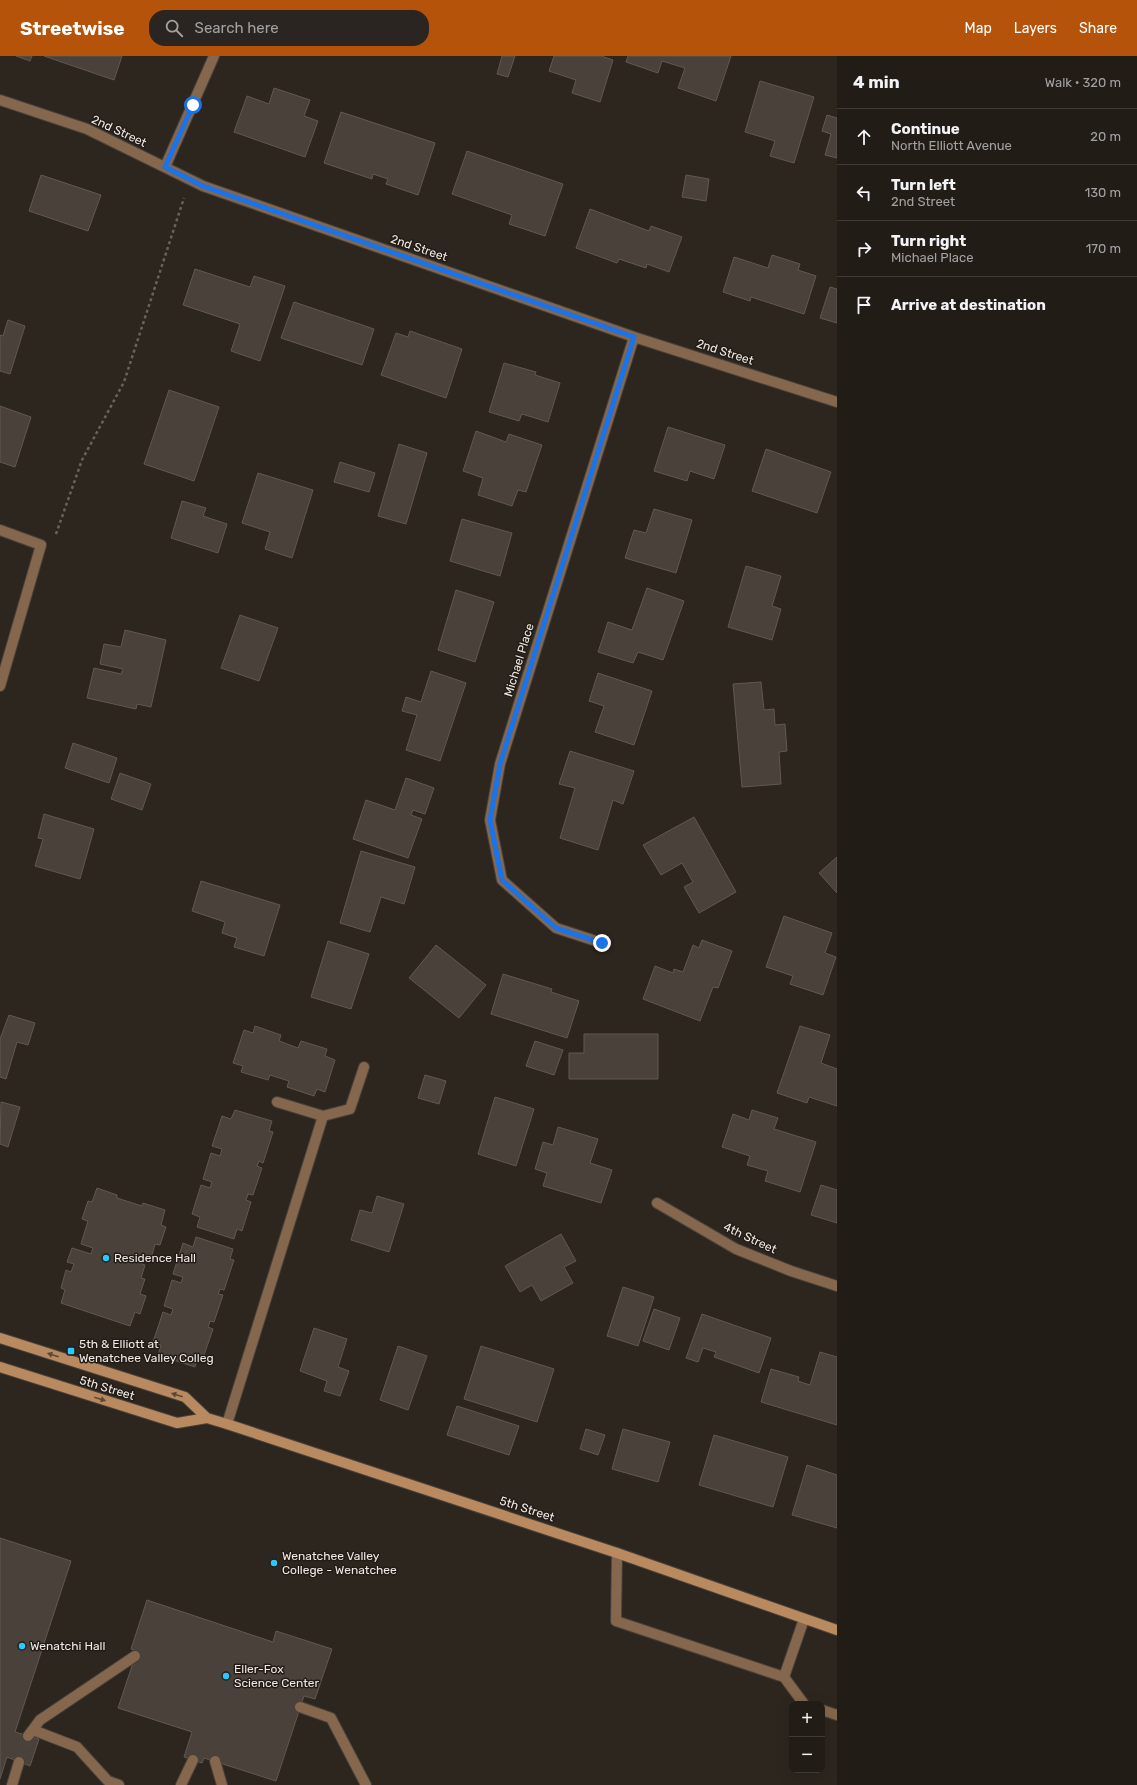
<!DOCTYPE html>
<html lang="en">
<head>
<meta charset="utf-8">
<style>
	body { margin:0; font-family:Rubik,sans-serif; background:#2a2520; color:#f1f3f6 }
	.controls { position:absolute; right:12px; bottom:12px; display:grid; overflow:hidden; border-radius:8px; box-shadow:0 4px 16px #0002 }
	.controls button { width:36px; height:36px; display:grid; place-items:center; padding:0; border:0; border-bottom:1px solid #3f3a36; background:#221c17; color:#f1f3f6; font:20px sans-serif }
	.stop { position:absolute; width:12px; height:12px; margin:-9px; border:3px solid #1a73e8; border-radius:50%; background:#fff }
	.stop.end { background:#1a73e8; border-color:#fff; box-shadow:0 1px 4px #0008 }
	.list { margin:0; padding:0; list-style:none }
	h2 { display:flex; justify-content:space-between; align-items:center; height:52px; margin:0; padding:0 16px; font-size:17px }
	h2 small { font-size:13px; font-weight:400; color:#a2a1a1 }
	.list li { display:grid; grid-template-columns:26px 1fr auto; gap:12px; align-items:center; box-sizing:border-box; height:56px; padding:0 16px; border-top:1px solid #3f3a36 }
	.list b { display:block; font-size:15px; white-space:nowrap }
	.list p { margin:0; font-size:13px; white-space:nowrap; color:#a2a1a1 }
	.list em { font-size:13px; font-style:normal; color:#a2a1a1 }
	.icon { flex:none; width:22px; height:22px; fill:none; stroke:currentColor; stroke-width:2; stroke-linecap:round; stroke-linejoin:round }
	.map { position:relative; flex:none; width:837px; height:1729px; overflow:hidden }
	header { display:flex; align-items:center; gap:24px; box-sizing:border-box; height:56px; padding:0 20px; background:#b45309; color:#fff }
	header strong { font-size:19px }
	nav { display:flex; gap:22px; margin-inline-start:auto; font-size:14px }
	.search { width:280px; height:36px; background:#2a2520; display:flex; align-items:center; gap:10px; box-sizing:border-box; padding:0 14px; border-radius:16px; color:#a2a1a1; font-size:15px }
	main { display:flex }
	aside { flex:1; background:#221c17 }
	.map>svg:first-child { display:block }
	.building { fill:#4a413a; stroke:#615851 }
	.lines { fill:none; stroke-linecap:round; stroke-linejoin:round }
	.street-tunnel { stroke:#4a433d; stroke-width:10; stroke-dasharray:10 5; stroke-linecap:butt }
	.lane-casing { stroke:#48413b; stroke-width:12 }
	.street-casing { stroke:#48413b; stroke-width:12 }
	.secondary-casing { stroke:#48413b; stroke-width:12 }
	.path { stroke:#69625c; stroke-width:2.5; stroke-dasharray:3 3; stroke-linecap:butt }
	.lane { stroke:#84674c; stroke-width:10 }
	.street { stroke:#84674c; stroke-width:10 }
	.secondary { stroke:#b98a5f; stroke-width:10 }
	.oneway { fill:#5f4833 }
	.route { stroke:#1a73e8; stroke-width:5 }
	.poi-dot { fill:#29c8ff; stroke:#231c16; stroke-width:1.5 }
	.labels { text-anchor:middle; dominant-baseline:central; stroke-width:3; stroke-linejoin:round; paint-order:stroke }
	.street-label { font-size:12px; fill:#efe9e5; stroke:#231c16 }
	.poi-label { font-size:12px; fill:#efe9e5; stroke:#231c16; text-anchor:start }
</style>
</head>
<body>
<header>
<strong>Streetwise</strong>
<div class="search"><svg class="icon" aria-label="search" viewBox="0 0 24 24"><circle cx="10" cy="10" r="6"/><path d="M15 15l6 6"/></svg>Search here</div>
<nav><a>Map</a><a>Layers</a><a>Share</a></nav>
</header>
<main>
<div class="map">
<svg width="837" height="1729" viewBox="0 0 837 1729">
	<rect width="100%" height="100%" fill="#2d261f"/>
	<path class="building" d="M16,0H32L30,5Z
		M44,0H122L114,24Z
		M502,0H515L508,21L497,18Z
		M554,0H601L613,4L600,46L572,37L576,24L549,15Z
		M628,0H731L716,45L678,32L685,12L662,5L658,17L626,6Z
		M760,25L814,41L794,107L770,100L775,85L745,76Z
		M274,32L310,44L304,60L318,65L305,101L234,76L247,40L269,48Z
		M341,56L435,87L418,139L386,128L388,123L373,118L372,123L324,107Z
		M827,59L837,62V102L825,99L831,78L822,75Z
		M467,95L563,128L545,180L509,168L512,159L452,138Z
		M41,119L101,139L88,175L29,155Z
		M686,119L709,123L706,145L682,141Z
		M590,153L649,175L651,170L682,181L669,216L647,208L646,212L619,203L617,207L576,192Z
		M772,199L800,208L798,214L816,220L804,258L751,241L750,245L723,236L734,201L768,212Z
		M195,213L250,231L254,220L285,230L260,305L231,295L240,268L183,249Z
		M830,231L837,233V267L820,262Z
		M294,246L374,273L362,309L281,282Z
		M8,264L25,270L10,318L0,315V279L3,280Z
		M410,275L462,293L446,342L381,319L396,277L408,281Z
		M504,307L536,316L535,319L560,327L548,366L522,358L519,365L489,356Z
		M169,334L219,351L194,425L144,408Z
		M0,350L31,361L15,411L0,406Z
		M668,371L725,389L714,423L690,415L687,425L654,415Z
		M476,375L506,386L509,378L542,389L526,436L518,434L512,450L478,439L483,422L463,415Z
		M399,388L427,397L406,468L378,460Z
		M766,393L831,416L817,457L752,435Z
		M340,406L375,417L369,436L334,426Z
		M258,417L313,434L292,502L265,493L270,476L242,467Z
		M182,445L206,452L203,460L227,468L218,497L171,482Z
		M654,453L692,464L676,517L625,502L634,474L646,477Z
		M462,463L512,477L500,520L450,505Z
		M746,510L781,520L772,550L781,553L772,584L728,571Z
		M647,532L684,545L663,604L638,596L633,607L598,596L608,566L632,574Z
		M456,534L494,546L475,606L438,594Z
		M240,559L278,572L259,625L221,612Z
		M125,574L166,584L151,651L137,648L136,653L87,642L94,612L121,618L123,613L100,608L104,588L121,591Z
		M431,615L466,627L440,705L406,694L417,659L402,655L406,641L421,646Z
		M598,617L652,635L634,689L595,676L604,650L589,645Z
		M761,626L764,654L774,653L775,669L785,668L787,695L779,696L781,728L742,731L733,628Z
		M73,687L117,702L109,727L65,712Z
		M570,695L634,715L623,748L613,744L598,794L560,782L575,732L559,728Z
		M120,717L151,728L142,754L111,743Z
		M406,722L434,732L425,758L413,754L411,759L422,763L408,802L353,783L366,744L395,754Z
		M44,758L94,773L80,823L35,810L43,783L38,782Z
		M694,761L736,836L699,857L684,831L693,826L682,807L661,819L643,789Z
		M361,795L415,811L404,848L381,841L370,876L340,867Z
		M837,801V837L819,817Z
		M201,825L280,849L264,900L234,891L237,882L222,877L225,866L192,855Z
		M784,860L832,877L825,897L836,901L823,939L790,928L793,920L766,911Z
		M702,884L732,895L718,932L713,931L700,965L643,943L655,910L673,917L674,913L683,916L693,889L699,892Z
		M328,885L369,898L351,953L311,941Z
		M436,889L486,929L459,962L409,922Z
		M503,918L552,933L551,936L579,945L567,982L491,958Z
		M9,959L35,967L28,989L17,986L6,1023L0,1021V983Z
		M255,970L281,979L279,985L298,992L301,985L327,993L325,1000L335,1004L325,1036L317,1033L314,1040L287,1031L289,1025L270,1019L268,1024L241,1016L243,1010L233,1007L244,974L253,977Z
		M800,970L830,979L821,1007L837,1013V1050L809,1041L807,1047L777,1037Z
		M584,978H658V1023H569V997H584Z
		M535,985L563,994L554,1019L526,1010Z
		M425,1019L446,1025L439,1048L418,1042Z
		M495,1041L534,1053L516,1110L478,1098Z
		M1,1046L20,1051L8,1091L0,1088Z
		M235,1054L272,1065L269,1075L273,1076L263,1107L259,1105L257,1110L262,1112L253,1139L248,1138L246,1144L251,1146L242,1175L237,1173L234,1183L197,1171L200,1161L192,1158L201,1129L210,1132L212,1126L203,1123L211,1097L220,1100L222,1093L212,1090L222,1060L231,1063Z
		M752,1054L778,1062L774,1073L816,1086L800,1136L765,1125L768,1115L747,1109L750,1100L722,1091L733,1058L749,1064Z
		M558,1071L598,1083L590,1107L612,1114L601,1147L543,1130L547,1117L535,1113L543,1086L553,1089Z
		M821,1129L837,1134V1167L811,1159Z
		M97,1132L117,1139V1142L142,1150L143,1147L165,1154L161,1169L166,1171L160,1189L155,1188L151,1203L144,1200L142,1208L145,1209L141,1222L145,1223L140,1238L146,1240L140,1258L135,1256L130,1270L61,1247L65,1234L61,1232L66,1214L71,1216L74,1208L67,1206L72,1192L91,1198L93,1192L81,1188L88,1165L82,1163L88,1145L92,1146Z
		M377,1140L404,1148L389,1196L351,1184L360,1154L372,1157Z
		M561,1178L576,1205L564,1211L573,1227L541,1245L532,1229L520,1236L505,1210Z
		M196,1181L233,1193L230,1203L234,1204L224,1234L220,1233L218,1238L223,1239L214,1266L210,1265L208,1271L213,1273L203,1302L198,1300L195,1311L158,1299L161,1289L153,1286L163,1256L171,1259L173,1253L164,1250L172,1224L181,1227L183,1221L173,1218L183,1187L193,1191Z
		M623,1231L654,1241L638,1290L607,1280Z
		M654,1253L680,1262L669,1294L643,1285Z
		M702,1258L771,1282L759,1317L714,1301L716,1296L703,1292L698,1306L686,1302Z
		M314,1272L347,1283L338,1311L349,1315L340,1340L324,1335L327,1325L300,1315Z
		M398,1290L427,1300L408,1354L380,1344Z
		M481,1290L554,1313L537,1366L464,1343Z
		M820,1296L837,1301V1369L761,1346L771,1313L799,1321L798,1325L810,1329Z
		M457,1350L519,1370L509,1399L447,1379Z
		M586,1373L605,1379L598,1399L580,1393Z
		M623,1373L670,1386L658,1426L612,1413Z
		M714,1379L788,1401L773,1451L699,1429Z
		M807,1409L837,1419V1472L792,1459Z
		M0,1482L71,1505L15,1676L39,1683L30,1710L7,1701L0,1723Z
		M147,1544L273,1586L276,1575L332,1593L315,1643L304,1640L276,1725L204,1702L202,1707L184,1701L192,1676L118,1652L137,1595L131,1593Z"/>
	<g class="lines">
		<path class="street-tunnel" d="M19,1706L28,1680"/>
		<g class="lane-casing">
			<path id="lane" d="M277,1046L323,1060
				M227,1368L323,1060L350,1053L364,1011
				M617,1497L616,1565L784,1621L804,1563
				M784,1621L804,1648
				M822,1654L837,1659"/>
		</g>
		<g class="street-casing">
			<path id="street" d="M0,44L87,73L203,130L634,281L837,346
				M165,111L214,0
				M0,474L41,489L0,630
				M602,887L556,872L502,824L490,764L500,708L634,281
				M657,1147L736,1193L791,1215L837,1230
				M300,1651L331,1662L366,1729
				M33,1674L77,1691L108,1725L119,1729
				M28,1680L40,1664L135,1600
				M215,1705L222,1729
				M12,1729L19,1706
				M181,1729L193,1704"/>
		</g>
		<g class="secondary-casing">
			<path id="secondary" d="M0,1282L185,1341L207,1362
				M0,1311L177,1367L207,1362L227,1368L617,1497L837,1574"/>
		</g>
		<path class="path" d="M56,478L82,404L124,326L184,142"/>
		<use href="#lane" class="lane"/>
		<use href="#street" class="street"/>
		<use href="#secondary" class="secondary"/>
	</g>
	<defs><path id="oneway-solid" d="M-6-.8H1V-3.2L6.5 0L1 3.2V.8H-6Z"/></defs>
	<g class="oneway">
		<use href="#oneway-solid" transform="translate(53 1299) rotate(-162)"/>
		<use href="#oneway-solid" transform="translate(177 1339) rotate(-162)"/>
		<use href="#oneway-solid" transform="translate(100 1343) rotate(17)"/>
	</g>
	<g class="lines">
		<path class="route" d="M193,49L165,111L203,130L634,281L500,708L490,764L502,824L556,872L602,887"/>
	</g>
	<g class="poi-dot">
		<circle cx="106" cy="1202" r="4"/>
		<rect x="67" y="1291" width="8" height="8" rx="2"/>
		<circle cx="274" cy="1507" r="4"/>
		<circle cx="22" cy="1590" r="4"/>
		<circle cx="226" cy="1620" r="4"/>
	</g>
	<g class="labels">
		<g class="street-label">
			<text transform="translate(119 75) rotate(25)">2nd Street</text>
			<text transform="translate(419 192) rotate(19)">2nd Street</text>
			<text transform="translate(725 296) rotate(18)">2nd Street</text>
			<text transform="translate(519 604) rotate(-73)">Michael Place</text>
			<text transform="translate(750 1182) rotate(25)">4th Street</text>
			<text transform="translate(107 1332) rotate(17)">5th Street</text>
			<text transform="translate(527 1453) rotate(18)">5th Street</text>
		</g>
		<g class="poi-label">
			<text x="114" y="1202">Residence Hall</text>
			<text x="79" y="1288">5th &amp; Elliott at<tspan x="79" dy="14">Wenatchee Valley Colleg</tspan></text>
			<text x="282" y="1500">Wenatchee Valley<tspan x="282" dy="14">College - Wenatchee</tspan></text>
			<text x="30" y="1590">Wenatchi Hall</text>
			<text x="234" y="1613">Eller-Fox<tspan x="234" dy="14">Science Center</tspan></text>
		</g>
	</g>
</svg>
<div class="controls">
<button>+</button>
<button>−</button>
</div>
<div class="stop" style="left:193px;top:49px"></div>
<div class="stop end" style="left:602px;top:887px"></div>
</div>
<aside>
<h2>4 min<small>Walk · 320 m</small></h2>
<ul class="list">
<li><svg class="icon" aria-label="ahead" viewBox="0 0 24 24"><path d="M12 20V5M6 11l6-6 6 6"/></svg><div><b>Continue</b><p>North Elliott Avenue</p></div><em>20 m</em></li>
<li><svg class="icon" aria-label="left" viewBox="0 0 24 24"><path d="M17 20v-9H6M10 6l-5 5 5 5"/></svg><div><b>Turn left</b><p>2nd Street</p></div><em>130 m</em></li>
<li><svg class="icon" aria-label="right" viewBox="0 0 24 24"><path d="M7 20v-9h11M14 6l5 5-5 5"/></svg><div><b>Turn right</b><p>Michael Place</p></div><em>170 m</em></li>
<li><svg class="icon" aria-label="arrive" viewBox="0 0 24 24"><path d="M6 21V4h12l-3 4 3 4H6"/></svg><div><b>Arrive at destination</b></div></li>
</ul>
</aside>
</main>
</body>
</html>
